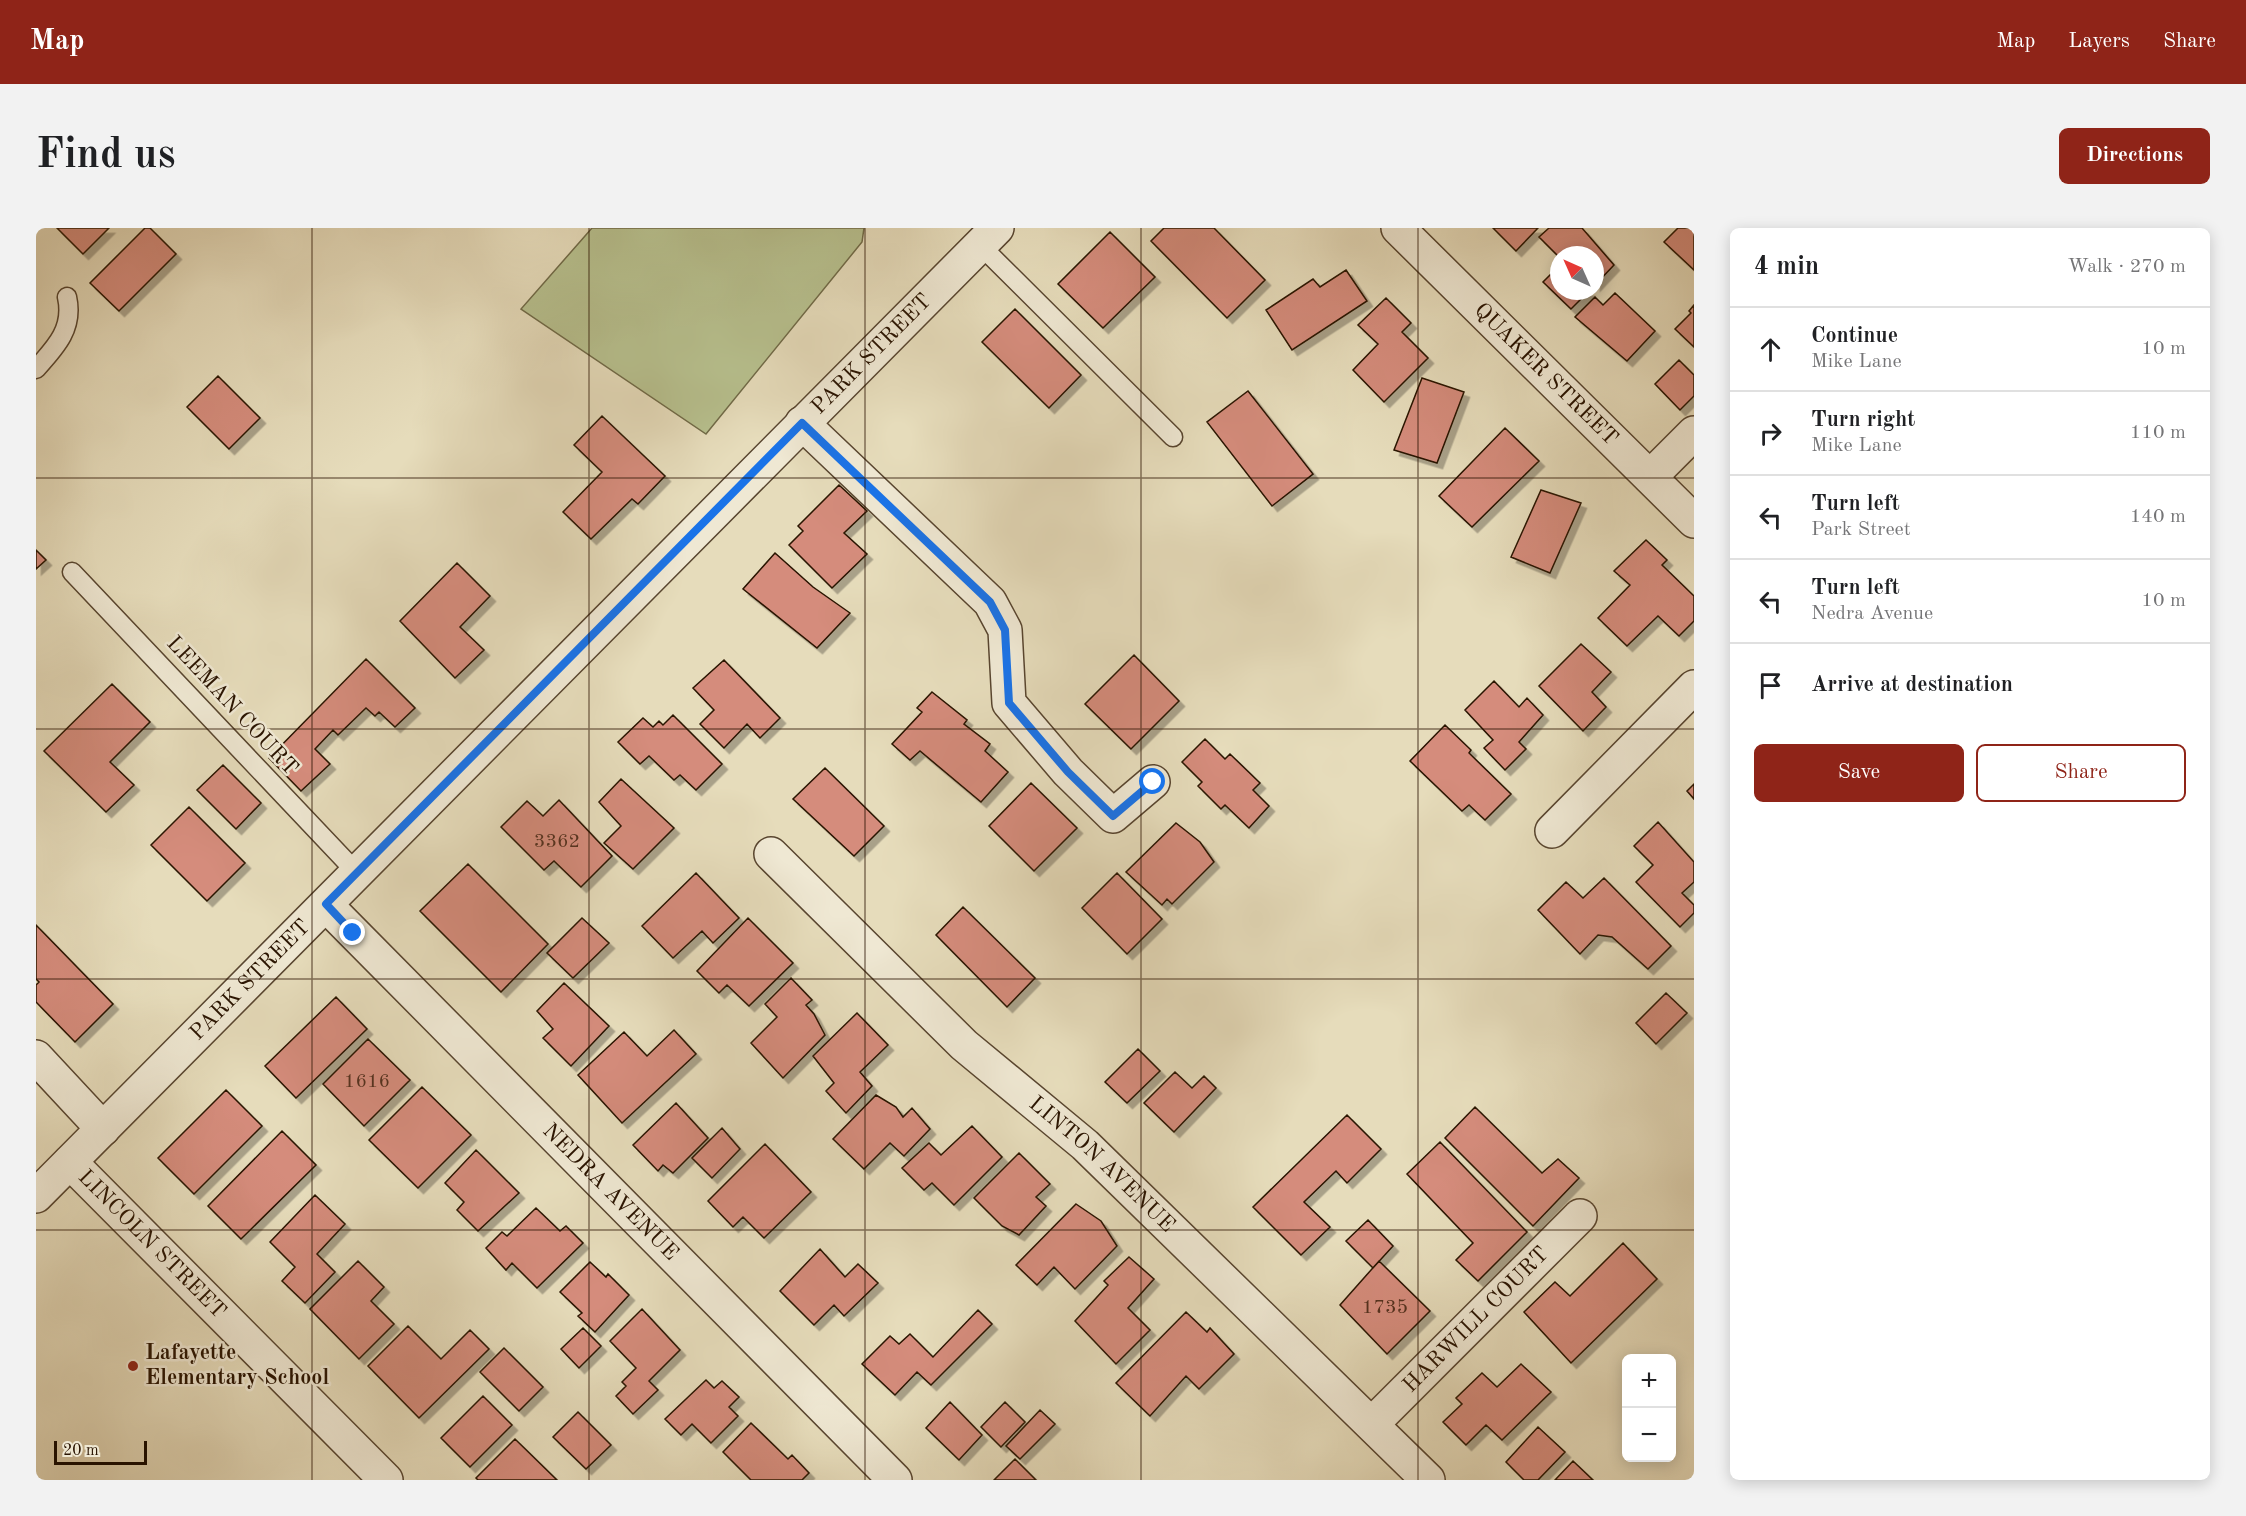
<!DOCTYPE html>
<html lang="en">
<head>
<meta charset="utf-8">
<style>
	body { margin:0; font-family:"Old Standard TT",serif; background:#f2f2f2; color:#202124 }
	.controls { position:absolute; right:18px; bottom:18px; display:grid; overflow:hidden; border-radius:9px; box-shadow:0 3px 15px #0003 }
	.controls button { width:54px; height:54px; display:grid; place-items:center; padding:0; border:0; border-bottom:2px solid #e0e0e0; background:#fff; color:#202124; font:30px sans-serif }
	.compass { position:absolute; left:1514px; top:18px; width:54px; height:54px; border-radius:50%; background:#fff; box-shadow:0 3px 15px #0003; rotate:315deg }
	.scale { position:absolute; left:18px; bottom:15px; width:93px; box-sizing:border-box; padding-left:6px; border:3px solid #291300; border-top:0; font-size:16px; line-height:21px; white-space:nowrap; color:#291300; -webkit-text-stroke:4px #efe8d3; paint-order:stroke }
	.stop { position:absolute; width:18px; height:18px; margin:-14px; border:4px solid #1a73e8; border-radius:50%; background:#fff }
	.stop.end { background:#1a73e8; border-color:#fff; box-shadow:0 2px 6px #0008 }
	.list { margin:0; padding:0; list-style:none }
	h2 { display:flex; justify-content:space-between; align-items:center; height:78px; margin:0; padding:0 24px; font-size:26px }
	h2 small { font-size:20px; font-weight:400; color:#757577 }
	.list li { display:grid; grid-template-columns:39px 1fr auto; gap:18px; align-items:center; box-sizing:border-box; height:84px; padding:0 24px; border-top:2px solid #e0e0e0 }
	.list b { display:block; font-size:22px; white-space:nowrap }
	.list p { margin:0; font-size:20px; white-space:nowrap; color:#757577 }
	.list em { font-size:20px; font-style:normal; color:#757577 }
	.actions { display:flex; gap:12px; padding:18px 24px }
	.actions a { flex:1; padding:14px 0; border:2px solid #8f2418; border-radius:9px; text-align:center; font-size:21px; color:#8f2418 }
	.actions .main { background:#8f2418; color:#fff }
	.icon { flex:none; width:33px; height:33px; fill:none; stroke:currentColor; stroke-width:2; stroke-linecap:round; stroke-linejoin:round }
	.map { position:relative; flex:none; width:1658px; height:1252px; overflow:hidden; border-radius:9px }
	header { display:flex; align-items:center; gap:36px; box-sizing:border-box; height:84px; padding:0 30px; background:#8f2418; color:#fff }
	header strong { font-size:28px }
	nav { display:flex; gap:33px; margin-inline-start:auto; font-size:21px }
	.intro { display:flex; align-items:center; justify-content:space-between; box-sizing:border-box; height:144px; padding:0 36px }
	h1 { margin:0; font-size:42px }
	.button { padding:15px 27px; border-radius:9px; background:#8f2418; color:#fff; font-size:21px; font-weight:700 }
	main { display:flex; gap:36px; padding:0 36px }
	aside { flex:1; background:#fff; border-radius:9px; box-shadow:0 3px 15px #0003 }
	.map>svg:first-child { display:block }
	.green { fill:#b7c08e; stroke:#706a47; stroke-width:1.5 }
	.building { fill:#d58c7c; stroke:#291300; stroke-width:1.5; filter:url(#shadow) }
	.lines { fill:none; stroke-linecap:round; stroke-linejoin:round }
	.service-casing { stroke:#58452f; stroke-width:21 }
	.minor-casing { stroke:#58452f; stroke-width:36 }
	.tertiary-casing { stroke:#58452f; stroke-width:36 }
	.service { stroke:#efe8d3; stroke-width:18 }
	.minor { stroke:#efe8d3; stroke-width:33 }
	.tertiary { stroke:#efe8d3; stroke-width:33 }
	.route { stroke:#1a73e8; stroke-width:8 }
	.grid { fill:none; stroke:#291300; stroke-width:1.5; stroke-opacity:0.55 }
	.poi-dot { fill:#8f2418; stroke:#efe8d3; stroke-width:2 }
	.labels { text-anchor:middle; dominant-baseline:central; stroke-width:5; stroke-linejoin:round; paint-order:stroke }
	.number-label { font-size:20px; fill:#54311f }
	.street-label { font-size:22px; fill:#291300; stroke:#efe8d3 }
	.poi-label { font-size:22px; font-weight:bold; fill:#291300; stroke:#efe8d3; text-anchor:start }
</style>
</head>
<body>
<header>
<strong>Map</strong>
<nav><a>Map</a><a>Layers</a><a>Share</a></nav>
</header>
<div class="intro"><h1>Find us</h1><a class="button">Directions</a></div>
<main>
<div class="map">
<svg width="1658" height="1252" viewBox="0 0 1658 1252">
	<defs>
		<filter id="shadow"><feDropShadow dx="5.5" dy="5.5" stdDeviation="0" flood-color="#0004"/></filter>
	</defs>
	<rect width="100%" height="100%" fill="#e6dcbb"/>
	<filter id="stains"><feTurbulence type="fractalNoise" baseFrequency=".00333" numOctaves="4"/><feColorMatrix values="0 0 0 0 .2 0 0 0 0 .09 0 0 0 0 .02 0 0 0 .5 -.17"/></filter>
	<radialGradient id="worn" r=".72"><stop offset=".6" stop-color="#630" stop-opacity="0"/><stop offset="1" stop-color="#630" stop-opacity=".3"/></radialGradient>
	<path class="green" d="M556,0H828L826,14L670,206L485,81Z"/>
	<path class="building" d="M21,0H73L47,26Z
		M109,0H114L140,26L83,83L54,55Z
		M1128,0H1178L1229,52L1191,90L1115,13Z
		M1457,0H1502L1480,23Z
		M1513,0H1546L1578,37L1559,57V27H1523V29L1503,9Z
		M1642,0H1658V42L1628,14Z
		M1074,4L1119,49L1067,100L1022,56Z
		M1523,38V63H1553L1535,81L1507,54Z
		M1310,42L1331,73L1256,122L1230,82L1277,51L1284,59Z
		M1579,65L1619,103L1591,133L1539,89L1559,69L1567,77Z
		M1350,70L1375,95L1366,104L1392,130L1348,174L1317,142L1342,116L1322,97Z
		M1658,77V119L1639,101L1655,85L1653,83Z
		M979,81L1045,147L1013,180L946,114Z
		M1643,132L1658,147V168L1644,182L1619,156Z
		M182,148L224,190L193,221L151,179Z
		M1386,150L1428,164L1401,235L1358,222Z
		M1212,163L1277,246L1236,278L1171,194Z
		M566,188L629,248L602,276L596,271L555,311L527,284L566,244L538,217Z
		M1469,200L1503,233L1436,299L1403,268Z
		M803,257L831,283L808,305L831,326L796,360L753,317L767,303L762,298Z
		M1505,262L1545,275L1514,345L1475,329Z
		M1610,312L1631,332L1626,337L1658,368V393L1643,408L1622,388L1591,418L1562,390L1594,357L1578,343Z
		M0,322L10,332L0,341Z
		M739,325L777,359L814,385L781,420L707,361Z
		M421,335L454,368L424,399L448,422L419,450L364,393Z
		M1545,416L1575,444L1556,464L1570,479L1547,503L1503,458Z
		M1098,427L1143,473L1095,521L1049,476Z
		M330,431L379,480L359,499L343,484L339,488L330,480L302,507L297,502L279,521L294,536L265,563L233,530Z
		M688,432L744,490L724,510L711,496L688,520L664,496L678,482L657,460Z
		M1458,453L1483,479L1491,470L1507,487L1483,514L1490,521L1469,542L1448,520L1457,512L1429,482Z
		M76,456L114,494L74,534L98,557L70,584L8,523Z
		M896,464L931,492L928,496L954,516L949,523L972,544L945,574L884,523L874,532L856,516L886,484L881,480Z
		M637,487L686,536L660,562L644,547L638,552L613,528L604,536L582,514L607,490L617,499L623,493L627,497Z
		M1409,497L1435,522L1433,525L1475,566L1449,592L1433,577L1426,583L1374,533Z
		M1169,511L1189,531L1194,526L1224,555L1217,562L1233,578L1213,600L1189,577L1185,581L1162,558L1166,554L1146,534Z
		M187,537L225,575L200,601L161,562Z
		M789,540L848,598L818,628L757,571Z
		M585,551L638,600L597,641L568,615L585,598L563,574Z
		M995,555L1041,600L998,643L953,598Z
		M1658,556V571L1651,563Z
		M523,572L576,628L545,659L518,633L508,642L465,599L491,573L507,588Z
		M153,579L209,635L171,673L115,617Z
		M1622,594L1658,634V654L1646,665L1658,677V685L1644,699L1600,654L1617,637L1598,618Z
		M1140,595L1164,614L1178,634L1136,676L1131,671L1126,677L1090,644Z
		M432,636L512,716L465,764L384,683Z
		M660,645L703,690L677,715L666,703L637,730L606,698Z
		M1081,645L1126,691L1091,726L1046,680Z
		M1568,650L1635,718L1612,741L1576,709L1562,707L1544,726L1502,682L1530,654L1547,670Z
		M927,679L999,750L971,779L900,707Z
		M546,690L573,715L537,750L511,725Z
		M712,690L757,735L713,778L691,757L683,765L661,743Z
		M0,697L77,776L39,814L0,774V757L3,754L0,751Z
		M755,750L776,772L770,777L778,786L789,807L747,850L715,815L741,789L729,776Z
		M528,755L573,798L535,838L507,810L517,801L501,783Z
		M1630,765L1651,785L1620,816L1600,795Z
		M300,769L331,801L260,870L229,838Z
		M821,785L852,817L824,844L836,858L810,885L790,863L798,855L777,828Z
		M638,802L660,826L586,895L542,847L588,804L611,828Z
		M332,811L374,852L328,898L287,856Z
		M1102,821L1124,843L1091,875L1069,854Z
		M1139,844L1156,860L1168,848L1180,860L1138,904L1108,875Z
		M386,859L435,907L382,960L333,912Z
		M190,862L226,898L158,966L122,930Z
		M840,867L860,879L867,889L876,880L894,901L868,928L854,915L828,941L797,911Z
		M640,875L672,910L637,945L627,937L622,943L597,917Z
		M1439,879L1506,945L1522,931L1543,950L1497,998L1409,910Z
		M1311,887L1345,921L1311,955L1300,943L1268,974L1294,999L1265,1027L1217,979Z
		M936,898L966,929L918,977L896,955L888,962L866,940L893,915L905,927Z
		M686,900L704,921L676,950L656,930Z
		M246,903L280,937L205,1011L172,978Z
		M1404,914L1491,1004L1442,1053L1420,1032L1437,1015L1371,946Z
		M729,916L775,964L728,1010L707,989L697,999L672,973Z
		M440,922L483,965L442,1003L421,982L428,974L409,955Z
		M983,925L1014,956L1000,969L1010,978L983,1007L966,998L938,970Z
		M279,967L309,996L281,1026L299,1044L269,1075L246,1053L259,1039L234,1014Z
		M1040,976L1065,993L1081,1018L1039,1061L1018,1039L1001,1057L980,1037Z
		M500,980L524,1003L530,998L547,1015L501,1060L476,1035L470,1042L450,1020L466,1004L471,1008Z
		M1332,992L1357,1018L1337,1040L1310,1013Z
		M1587,1015L1621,1051L1535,1135L1488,1084L1519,1054L1534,1068Z
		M784,1021L809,1049L822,1036L842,1055L808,1088L798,1077L778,1097L744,1063Z
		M1093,1029L1118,1051L1092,1080L1114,1102L1080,1136L1039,1093L1072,1057L1068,1053Z
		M322,1033L348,1059L335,1073L358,1096L323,1131L274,1081Z
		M1343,1033L1394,1083L1351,1126L1304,1077Z
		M554,1034L570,1049L572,1046L593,1067L559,1104L542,1088L546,1085L524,1064Z
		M606,1081L644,1122L613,1153L622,1162L597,1186L580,1168L590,1158L586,1154L600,1140L574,1113Z
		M942,1082L956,1096L895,1157L881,1144L859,1167L826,1136L854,1108L863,1116L874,1106L897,1129Z
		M1150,1084L1171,1104L1174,1100L1198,1126L1163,1161L1150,1148L1114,1188L1080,1155Z
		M372,1098L405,1131L434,1102L453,1121L383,1190L332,1138Z
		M547,1100L565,1118L543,1140L525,1121Z
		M468,1120L507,1159L483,1183L444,1144Z
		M1485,1136L1515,1164L1466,1212L1450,1197L1430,1217L1407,1194L1426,1176L1420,1170L1446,1145L1461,1159Z
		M670,1152L678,1160L686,1153L703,1169L693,1179L702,1188L675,1215L656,1196L645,1207L629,1191Z
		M447,1168L476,1197L434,1239L405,1210Z
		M914,1174L946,1207L923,1232L890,1200Z
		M969,1174L989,1194L965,1219L945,1199Z
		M1004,1182L1019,1196L984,1231L970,1218Z
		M542,1184L575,1217L550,1241L517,1209Z
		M715,1195L752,1231L756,1227L773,1245L766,1252H715L687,1224Z
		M1502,1199L1529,1224L1502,1252H1488L1470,1234Z
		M479,1211L521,1252H442L440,1250Z
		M979,1231L1000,1252H958Z
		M1537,1233L1557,1252H1519Z"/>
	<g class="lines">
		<g class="service-casing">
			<path id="service" d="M944,17L1137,209
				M0,141C20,119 38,100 31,69
				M36,344L321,645"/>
		</g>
		<g class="minor-casing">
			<g id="minor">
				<path d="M766,195L954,374L969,402L973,475L1032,544L1077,588L1117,554"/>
				<path d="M1614,249L1658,205"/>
				<path d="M1516,603L1658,459"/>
				<path id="s1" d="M735,626L928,817L1049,917L1392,1252"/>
				<path id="s2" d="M290,677L859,1252"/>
				<path d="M0,829L67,901"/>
				<path id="s3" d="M34,934L350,1252"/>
				<path id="s4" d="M1336,1196L1544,988"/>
			</g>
		</g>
		<g class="tertiary-casing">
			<g id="tertiary">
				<path id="s5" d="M1362,0L1658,293"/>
				<path id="s6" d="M0,968L961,0"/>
			</g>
		</g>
		<use href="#service" class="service"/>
		<use href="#minor" class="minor"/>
		<use href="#tertiary" class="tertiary"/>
	</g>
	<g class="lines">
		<path class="route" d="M317,705L290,676L766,195L954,374L969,402L973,475L1032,544L1077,588L1117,554"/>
	</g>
	<path class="grid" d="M276,0V1252M553,0V1252M829,0V1252M1105,0V1252M1382,0V1252M0,250H1658M0,501H1658M0,751H1658M0,1002H1658"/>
	<circle class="poi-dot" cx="97" cy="1138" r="6"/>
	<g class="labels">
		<g class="number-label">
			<text x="521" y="614">3362</text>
			<text x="331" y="854">1616</text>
			<text x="1349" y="1080">1735</text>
		</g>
		<g class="street-label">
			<text stroke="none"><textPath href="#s6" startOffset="1186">PARK STREET</textPath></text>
			<text stroke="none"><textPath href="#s5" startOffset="208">QUAKER STREET</textPath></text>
			<text transform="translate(196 478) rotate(47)">LEEMAN COURT</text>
			<text stroke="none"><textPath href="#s6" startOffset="304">PARK STREET</textPath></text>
			<text stroke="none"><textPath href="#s1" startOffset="454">LINTON AVENUE</textPath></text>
			<text stroke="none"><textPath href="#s2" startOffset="404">NEDRA AVENUE</textPath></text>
			<text stroke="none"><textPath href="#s3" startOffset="116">LINCOLN STREET</textPath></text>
			<text stroke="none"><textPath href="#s4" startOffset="147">HARWILL COURT</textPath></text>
		</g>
		<g class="poi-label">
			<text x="109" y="1125">Lafayette<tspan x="109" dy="25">Elementary School</tspan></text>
		</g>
	</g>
	<rect width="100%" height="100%" filter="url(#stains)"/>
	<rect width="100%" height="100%" fill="url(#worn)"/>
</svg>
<div class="controls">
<button>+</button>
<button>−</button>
</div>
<svg class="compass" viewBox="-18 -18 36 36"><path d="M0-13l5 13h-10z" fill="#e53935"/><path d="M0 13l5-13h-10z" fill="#757577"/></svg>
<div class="scale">20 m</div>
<div class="stop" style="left:1117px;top:554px"></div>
<div class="stop end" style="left:317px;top:705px"></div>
</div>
<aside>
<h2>4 min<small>Walk · 270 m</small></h2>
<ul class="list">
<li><svg class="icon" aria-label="ahead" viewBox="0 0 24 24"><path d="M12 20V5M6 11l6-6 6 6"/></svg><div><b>Continue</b><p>Mike Lane</p></div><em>10 m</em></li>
<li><svg class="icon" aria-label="right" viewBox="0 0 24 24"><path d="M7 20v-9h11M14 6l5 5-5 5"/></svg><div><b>Turn right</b><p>Mike Lane</p></div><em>110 m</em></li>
<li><svg class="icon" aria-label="left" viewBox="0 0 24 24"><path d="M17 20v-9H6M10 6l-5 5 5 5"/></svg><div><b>Turn left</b><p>Park Street</p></div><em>140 m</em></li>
<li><svg class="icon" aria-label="left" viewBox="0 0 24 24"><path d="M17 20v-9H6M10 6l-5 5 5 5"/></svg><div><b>Turn left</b><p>Nedra Avenue</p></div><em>10 m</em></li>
<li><svg class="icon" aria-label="arrive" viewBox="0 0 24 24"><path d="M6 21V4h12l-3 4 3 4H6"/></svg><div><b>Arrive at destination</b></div></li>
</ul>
<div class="actions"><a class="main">Save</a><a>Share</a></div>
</aside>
</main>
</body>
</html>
